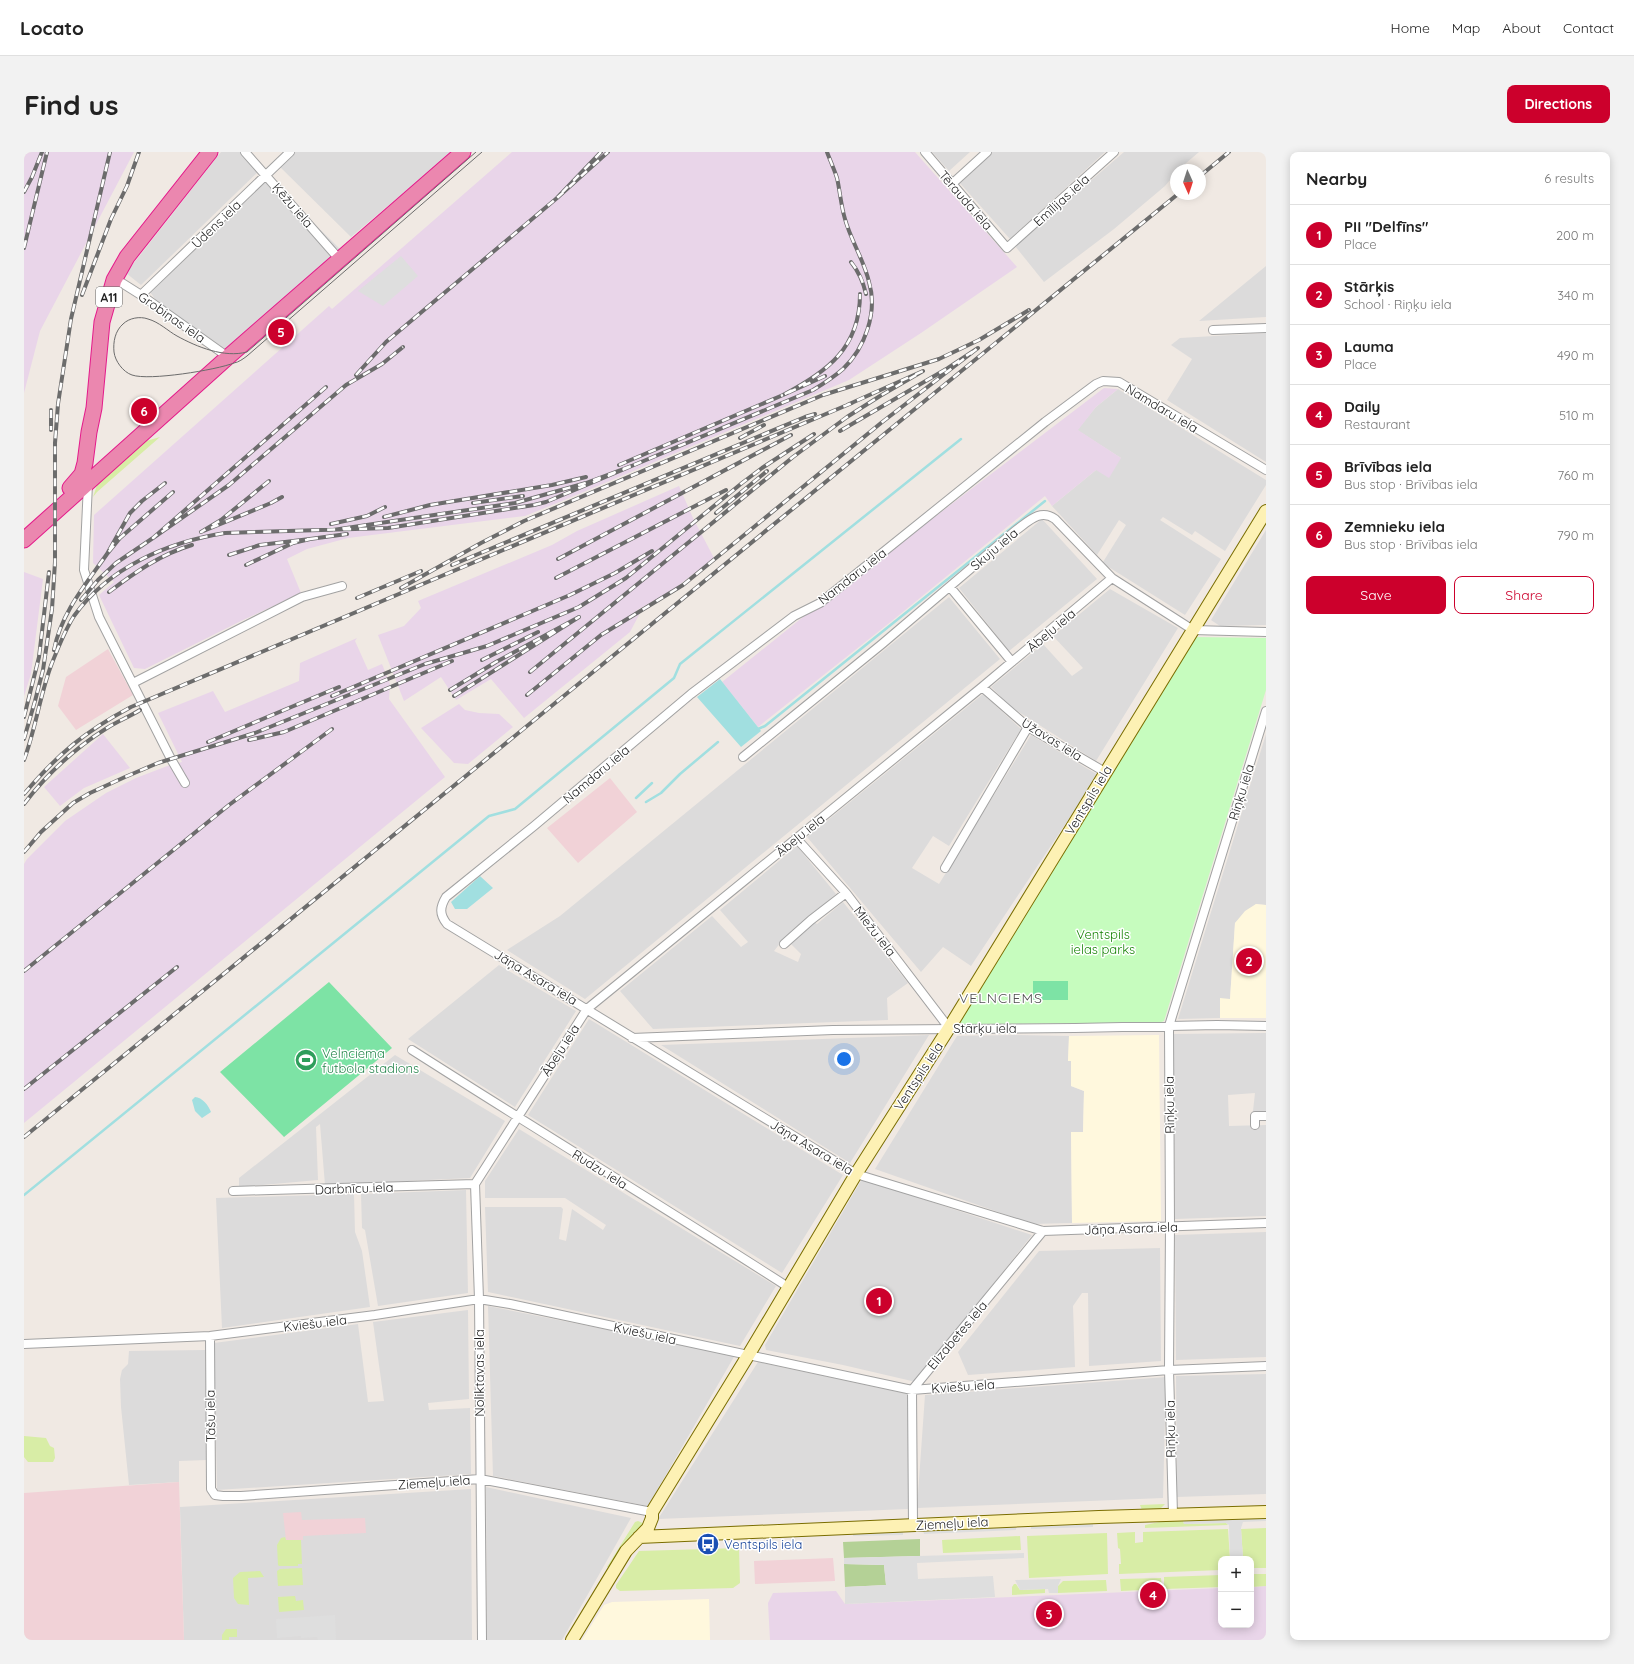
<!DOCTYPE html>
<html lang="en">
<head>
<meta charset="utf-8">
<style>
	body { margin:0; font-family:Quicksand,sans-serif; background:#f2f2f2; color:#222 }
	.controls { position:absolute; right:12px; bottom:12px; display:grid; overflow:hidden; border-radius:8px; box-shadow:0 2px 10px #0003 }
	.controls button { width:36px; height:36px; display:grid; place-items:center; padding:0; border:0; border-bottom:1px solid #e0e0e0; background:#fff; color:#222; font:20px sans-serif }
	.compass { position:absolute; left:1146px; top:12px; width:36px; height:36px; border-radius:50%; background:#fff; box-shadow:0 2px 10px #0003; rotate:177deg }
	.you { position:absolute; left:820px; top:907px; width:14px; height:14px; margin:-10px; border:3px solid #fff; border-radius:50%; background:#1a73e8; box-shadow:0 0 0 6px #1a73e833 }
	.badge { display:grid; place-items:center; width:26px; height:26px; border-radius:50%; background:#cc002c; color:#fff; font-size:13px; font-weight:700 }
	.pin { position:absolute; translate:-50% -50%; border:2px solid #fff; box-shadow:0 1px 4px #0006 }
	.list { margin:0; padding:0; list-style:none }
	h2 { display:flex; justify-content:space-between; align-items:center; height:52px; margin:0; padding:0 16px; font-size:17px }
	h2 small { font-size:13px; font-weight:400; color:#767676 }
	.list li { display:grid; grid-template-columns:26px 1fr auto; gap:12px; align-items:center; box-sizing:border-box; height:60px; padding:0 16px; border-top:1px solid #e0e0e0 }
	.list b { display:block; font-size:15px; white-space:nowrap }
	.list p { margin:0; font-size:13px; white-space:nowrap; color:#767676 }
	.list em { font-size:13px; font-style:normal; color:#767676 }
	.actions { display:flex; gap:8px; padding:12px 16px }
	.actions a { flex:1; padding:9px 0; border:1px solid #cc002c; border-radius:8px; text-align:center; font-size:14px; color:#cc002c }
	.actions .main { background:#cc002c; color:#fff }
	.map { position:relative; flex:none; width:1242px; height:1488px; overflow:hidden; border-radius:8px }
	header { display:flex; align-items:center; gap:24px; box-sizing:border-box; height:56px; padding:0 20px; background:#fff; border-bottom:1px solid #e0e0e0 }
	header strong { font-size:19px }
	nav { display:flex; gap:22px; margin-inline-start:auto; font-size:14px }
	.intro { display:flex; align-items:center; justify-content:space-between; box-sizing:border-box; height:96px; padding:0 24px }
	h1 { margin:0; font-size:28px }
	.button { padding:10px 18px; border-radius:8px; background:#cc002c; color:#fff; font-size:14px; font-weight:700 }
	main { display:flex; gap:24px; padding:0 24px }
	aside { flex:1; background:#fff; border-radius:8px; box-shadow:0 2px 10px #0003 }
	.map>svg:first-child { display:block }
	.residential { fill:#dcdbdb }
	.commercial { fill:#f1d2d7 }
	.industrial { fill:#e9d5e9 }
	.education { fill:#fff8dd }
	.grass { fill:#d8eda6 }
	.forest { fill:#b4d196 }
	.park { fill:#c6fcbe }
	.pitch { fill:#7de3a5 }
	.parking { fill:#dedede }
	.water { fill:#a1dfe0 }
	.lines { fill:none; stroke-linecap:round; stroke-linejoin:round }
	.stream { stroke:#a1dfe0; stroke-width:2.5 }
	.street-casing { stroke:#a2a2a2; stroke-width:10 }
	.secondary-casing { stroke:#7a6d00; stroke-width:14 }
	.highway-casing { stroke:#e41a8b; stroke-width:17 }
	.street { stroke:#fff; stroke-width:8 }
	.secondary { stroke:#fdf1b4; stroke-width:12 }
	.highway { stroke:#eb87af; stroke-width:15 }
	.tram { stroke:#6c6c6c; stroke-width:1 }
	.rail-casing { stroke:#6c6c6c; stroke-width:4 }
	.rail { stroke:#fff; stroke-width:2.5; stroke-dasharray:8; stroke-linecap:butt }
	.labels { text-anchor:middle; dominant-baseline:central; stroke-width:3; stroke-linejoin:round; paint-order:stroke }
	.shield { fill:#fff; stroke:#626262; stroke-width:1 }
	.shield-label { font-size:12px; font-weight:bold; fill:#1e1e1e }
	.street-label { font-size:13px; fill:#1e1e1e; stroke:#fff }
	.park-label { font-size:13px; fill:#168305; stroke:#fff }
	.leisure-label { font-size:13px; fill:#27864d; stroke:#fff; text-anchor:start }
	.transit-label { font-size:13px; fill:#164399; stroke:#fff; text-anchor:start }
	.neighbourhood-label { font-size:14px; letter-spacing:1px; fill:#515151; stroke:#fff }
</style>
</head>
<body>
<header>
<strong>Locato</strong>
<nav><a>Home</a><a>Map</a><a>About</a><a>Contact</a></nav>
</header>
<div class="intro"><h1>Find us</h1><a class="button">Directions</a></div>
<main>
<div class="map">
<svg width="1242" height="1488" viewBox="0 0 1242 1488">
	<rect width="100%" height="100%" fill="#f0e9e3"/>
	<path class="residential" d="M197,0H219L237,17L117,133L102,121Z
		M268,0H428L327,85L254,13Z
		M908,0H946L925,19Z
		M968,0H1081L986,87L934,29Z
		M1100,0H1175L1154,18H1152V21L1141,34L1090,77L1020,130L991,94Z
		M244,26L316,97L201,197L134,151L126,140Z
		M1242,114V165L1175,169Z
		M1242,181V310L1143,248L1168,207L1147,193L1156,186Z
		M1094,237L1242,328V333L1201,399L1171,379L1168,383L1139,365L1136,368L1197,407L1161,463L1083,414L1079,410L1102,373L1095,368L1073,403L1028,354L1072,318L1097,306L1053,278L1072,255Z
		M1018,367L1073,427L985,499L935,436Z
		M1242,378V473L1196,474L1187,468Z
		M1086,437L1154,476L1072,609L987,555L967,535L1019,492L1048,524L1059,516L1029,484Z
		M925,445L976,507L561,847L483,798L536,764Z
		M959,542L997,577L925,694L909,684L888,716L915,732L1007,583L1074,623L947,814L919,795L897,820L783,685Z
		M1242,582V753L1232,752L1211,771L1206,847H1196V866L1154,867Z
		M773,694L812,742L761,785L750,799L774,810L777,802L766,791L790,770L793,772L819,750L884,831L863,846L864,868L629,877L596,839L688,764L717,795L724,790L696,758Z
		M475,813L552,859L491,955L384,887Z
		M565,867L819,1023L758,1121L504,963Z
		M1242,881V959H1229L1231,941L1204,943L1205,974L1242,973V1064L1151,1067L1149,882Z
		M905,883L826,1011L637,893Z
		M990,883L1045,884L1044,908L1047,909V934L1060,939L1059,980L1047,981L1048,1071L1008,1072L851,1017L933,884Z
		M371,903L481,969L446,1026L301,1033L296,972L292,975L294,1028L215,1035V1026Z
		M495,977L752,1134L716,1194L464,1140L461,1055H537L539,1057L535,1087L542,1089L548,1057L579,1078L582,1073L541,1046H461V1029Z
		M838,1027L1008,1083L892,1230L819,1213L742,1198L741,1193Z
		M442,1038L444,1141L354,1154L341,1078L338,1076L337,1042Z
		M330,1042L331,1080L338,1099L346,1155L198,1176L192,1046Z
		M1242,1080V1205L1152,1208L1151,1083Z
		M1136,1096L1137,1209L1065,1214L1064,1141H1058L1049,1154L1051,1215L944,1223L934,1200L1015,1099Z
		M464,1154L711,1203L624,1354L469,1324Z
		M444,1158L445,1247L404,1251L405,1258L446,1256L447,1322L193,1338L190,1191L334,1172L344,1250L360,1249L349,1170Z
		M181,1198L183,1266V1308L155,1309V1330L105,1333L97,1255L96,1227L98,1218L104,1212L105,1199Z
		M734,1210L888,1243L885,1357L634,1367Z
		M1242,1222V1342L1153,1345L1152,1224Z
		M1142,1225L1139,1346L893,1356L901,1243Z
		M462,1335L607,1366L538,1488H463Z
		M447,1337L448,1488H160L156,1355Z"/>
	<path class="commercial" d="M84,497L109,543L52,578L34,554L42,525Z
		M586,626L613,660L554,711L523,676Z
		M155,1330L160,1488H0V1341Z
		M277,1360L278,1368L341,1366L342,1381L279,1384V1388H262L259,1361Z
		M809,1406L811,1429L731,1432L730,1409Z"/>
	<path class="industrial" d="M0,0H110L16,179L0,241Z
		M488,0H891L993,115L897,181L825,228L543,347L501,364L324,386L283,397L263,407L277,441L217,469L121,517L110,516L75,443L90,430L69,411L70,363L305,154L308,157Z
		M1080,236L1094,237L1072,255L1054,278L1097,306L1085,326L1072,318L1028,354L1021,344L869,468L734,575L698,530L774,469Z
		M655,334L669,366L690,406L646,440L613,458L615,463L606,480L500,566L467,527L432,548L417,525L380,549L354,483L380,474L397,456L394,449L528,393L553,379Z
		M0,420L19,427L7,522L0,544Z
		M333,486L331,489L344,518L358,512L366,532L365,547L421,625L0,971V712L3,707L41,669L82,641L112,626L146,613L158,610L134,561L189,539L201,560L275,529L276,511Z
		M435,552L441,558L455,561L475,562L489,575L444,612L430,611L397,576Z
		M79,582L106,616L60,636L36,654L20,635Z
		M1242,1434V1488H746L744,1451L749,1441L812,1439L821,1452L1197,1436V1473H1227V1435Z"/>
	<path class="education" d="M1232,752L1242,753V866H1196V846L1206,847L1211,771L1221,759Z
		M1135,883L1137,1069L1048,1071L1047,980H1059L1060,939L1047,934V909H1044L1045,884Z
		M685,1447L686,1488H558L580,1453L588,1450Z"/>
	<path class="grass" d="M136,285L73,340L69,345L73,333L75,329L122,289Z
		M0,1284L22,1286L26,1294L30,1296L31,1306L29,1310H4L0,1305Z
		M1141,1352L1135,1358H1118L1116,1353Z
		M1159,1368L1160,1372L1202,1371L1204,1373L1121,1376V1373L1140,1369Z
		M614,1369L621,1372L602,1390L586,1416L583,1415L611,1370Z
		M1242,1376V1416H1227V1407H1219L1217,1377Z
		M1204,1377L1206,1407H1197V1418L1095,1422V1412H1097L1096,1397L1094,1396L1093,1381L1111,1380V1391L1119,1390V1380Z
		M1083,1381L1084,1422L1005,1426L1003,1384Z
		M996,1384L997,1398L919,1401L918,1388Z
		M261,1385L262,1388H277L278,1412H274V1414H255L254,1413L253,1393L257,1386Z
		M715,1396L716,1431L709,1436L596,1439L592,1436V1433L615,1399Z
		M278,1416L279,1433L254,1434L253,1419L256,1417Z
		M236,1419L240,1425L224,1426L225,1453L214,1452L210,1446L209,1426L216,1420Z
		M1227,1422H1242V1434L1227,1435Z
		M1197,1423V1435L1140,1437V1425Z
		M1137,1426L1138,1437L1097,1439L1096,1427Z
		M1082,1428L1083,1439L1034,1441V1434L1039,1429Z
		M990,1432H992L996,1438L1021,1437V1441L988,1443V1435Z
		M271,1444L272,1449L279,1448L280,1458L255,1460L254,1445Z
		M202,1477H213V1485H205V1488H198V1483Z"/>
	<path class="forest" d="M896,1387V1404L820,1406L819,1390Z
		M820,1412L860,1413L862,1433L821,1435Z"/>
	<path class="park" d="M1170,485L1242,486V538L1140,869L1135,871L939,872L936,870V866Z"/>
	<path class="pitch" d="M1009,829H1044V848H1009Z
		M305,830L368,896L260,985L196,920Z"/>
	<path class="parking" d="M377,104L394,124L359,154L334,139Z
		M1242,1366V1369L1219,1370L1217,1376L1219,1407H1206L1205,1373L1202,1371L1160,1372L1159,1368Z
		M1069,1372V1375L1007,1377V1374Z
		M992,1375V1378L900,1382L899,1378Z
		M879,1378V1383L829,1384V1381Z
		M1000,1401V1406L893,1411L894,1427L969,1424L971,1445L821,1452V1435L862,1433L860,1413L820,1412V1406Z
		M1037,1427L1034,1434V1441H1025L1024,1437L996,1438L991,1428Z
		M311,1463L312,1488H294L293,1485L277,1486V1484L253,1486L252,1467Z"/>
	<path class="water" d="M696,527L737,579L717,595L673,545Z
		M456,724L469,736L443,757H431L427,750Z
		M171,945C178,945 185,954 187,960L178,966L171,959L168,948Z"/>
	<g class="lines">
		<path class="stream" d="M734,577L741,574L1021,349
			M612,646L628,631
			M622,650L637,641L656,622L694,590
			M0,1043L465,664L491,657L650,526L656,512L937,287"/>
		<g class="street-casing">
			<path id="street" d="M221,0L316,108
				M901,0L983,96L1090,0
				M929,31L963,0
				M90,128L98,131L117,143L204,205
				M117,143L266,0
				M1189,178L1242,176
				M1242,318L1095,230L1079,229L1072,232L1021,270L796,451L770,464L667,542L510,674L422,745C416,755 415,762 423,772L832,1022L1019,1079L1242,1071
				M64,332L60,418L75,465L147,607L161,631
				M926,435L988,510
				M109,531L278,445L318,434
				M958,535L1004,575L1081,620
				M719,605L858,492L991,379C1004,370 1016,356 1031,367L1088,426L1169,478L1242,480
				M772,686L822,741L925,876
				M921,716L1004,575
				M760,792L787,768L822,741
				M608,886L809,878L1051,876L1193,873L1242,874
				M388,898C513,978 640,1055 764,1135
				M1231,973V964H1242
				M209,1039L451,1032
				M186,1184L187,1337L191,1343L199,1344H217L456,1327L628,1360
				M0,1192L186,1184L351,1163L455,1147L486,1152L888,1238L1145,1218L1242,1214
				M1149,1362L1145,1218L1146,1074L1145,874L1242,559
				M889,1373L888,1238L1019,1079
				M458,1488L455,1147L451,1032L563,857L958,535L1088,426"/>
		</g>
		<g class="secondary-casing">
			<path id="secondary" d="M615,1385L1075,1365L1242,1360
				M548,1488L602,1399L624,1376L628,1366V1360L725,1202L832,1022L925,876L1242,359"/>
		</g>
		<g class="highway-casing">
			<path id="highway" d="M46,336L58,322L61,311L65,280L70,256L78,170L90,128L103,105L186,0
				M0,388L204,205L439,0"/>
		</g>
		<use href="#street" class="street"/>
		<use href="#secondary" class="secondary"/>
		<use href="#highway" class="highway"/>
		<path class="tram" d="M452,0L223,200C200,206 173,195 153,184C144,179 135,170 124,167C116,164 105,166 99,172C91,179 89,190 90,200C91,209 99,220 108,223C125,229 192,218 210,211C215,210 219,207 223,204L458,0"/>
		<g class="rail-casing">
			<path id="rail" d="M577,0L533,46L584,0
				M1176,24L1205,0
				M0,40L8,25L18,0
				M0,96L23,0
				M827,110C835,120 839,129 842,142
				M58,143L87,67L103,34L115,0
				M332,223L362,190L533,46
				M801,224L759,243C803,220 836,196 836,142
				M302,235L129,386L205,333L322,233L358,212L379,195
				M27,258V278
				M716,286L740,273
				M595,313L759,243
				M610,313L789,238C799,232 810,225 819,217C841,196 854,160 845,130C840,108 827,89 821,67C817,54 816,39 813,26C810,17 806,8 803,0
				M245,329L197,368L177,380L247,351L258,345
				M141,331L118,349L106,361L83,402L96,386L149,340
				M449,351L499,344
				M692,361L743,319
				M360,365L406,353L528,333L562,325
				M307,372L343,364L361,355
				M286,387L323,382
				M205,403L236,393L286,387L269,391L222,413
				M534,407L767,283
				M428,413L781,265L791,262
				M532,426L702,338
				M377,436L457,391L500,369L799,243L915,207L955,188L1005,158
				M85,440C110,421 137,402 168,393
				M333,446L397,419
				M57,448L74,428L92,411L129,386
				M30,498C37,461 62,432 83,402
				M458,508L514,480
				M506,520L769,305L823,265L856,244L899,219L823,253
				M426,538L472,510L555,465L430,544
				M503,543L577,483L659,433L857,271L954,196L924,216L816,279
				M308,544L546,443L591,421L628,399
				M0,565L15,505L25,420
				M0,587L11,549L19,518L28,457L31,410V291L34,252L47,167L86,0
				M225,588L260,580L428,509
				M184,590L315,535
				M0,608C12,576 16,542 28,511C34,496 41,478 50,464C85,415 144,390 201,381L364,376L510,353L522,350L610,313L562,331L491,351L309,378
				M0,642C34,602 60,580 107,555L828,251
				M0,652C23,622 51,596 83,576C94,569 105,565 116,558
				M0,700L17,680L49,651L66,641L101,625L134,611L231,581L401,512L463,494L555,455L602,426L718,331L738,316L790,282
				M0,819L205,653L308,577
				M0,937L153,815
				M0,985L1154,42"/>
		</g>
		<use href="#rail" class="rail"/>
	</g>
	<defs>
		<g id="stadium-disc" transform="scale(1.15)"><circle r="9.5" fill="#2e9e5b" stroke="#fff"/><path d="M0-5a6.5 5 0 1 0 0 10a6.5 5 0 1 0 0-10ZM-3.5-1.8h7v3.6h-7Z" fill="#fff"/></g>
		<g id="bus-disc" transform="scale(1.15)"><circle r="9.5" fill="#1a4fb4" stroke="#fff"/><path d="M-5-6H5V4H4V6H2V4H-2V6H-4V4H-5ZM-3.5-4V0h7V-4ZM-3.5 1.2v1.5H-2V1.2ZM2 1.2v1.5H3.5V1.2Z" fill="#fff"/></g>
	</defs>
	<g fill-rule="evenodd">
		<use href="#stadium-disc" x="282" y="908"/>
		<use href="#bus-disc" x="684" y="1392"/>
	</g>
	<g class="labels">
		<rect class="shield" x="72" y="135" width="26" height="20" rx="3"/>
		<g class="shield-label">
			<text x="85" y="145">A11</text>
		</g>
		<g class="street-label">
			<text transform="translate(942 48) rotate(49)">Tērauda iela</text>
			<text transform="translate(1037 48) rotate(-42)">Emīlijas iela</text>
			<text transform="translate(269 53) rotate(49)">Ķēžu iela</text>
			<text transform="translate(192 72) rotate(-44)">Ūdens iela</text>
			<text transform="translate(148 165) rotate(35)">Grobiņas iela</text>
			<text transform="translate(1138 256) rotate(31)">Namdaru iela</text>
			<text transform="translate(970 397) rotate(-40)">Skuju iela</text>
			<text transform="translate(828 424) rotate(-38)">Namdaru iela</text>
			<text transform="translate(1027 478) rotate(-40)">Ābeļu iela</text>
			<text transform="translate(1028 587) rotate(32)">Užavas iela</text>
			<text transform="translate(572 622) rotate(-40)">Namdaru iela</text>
			<text transform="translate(1217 640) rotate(-73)">Riņķu iela</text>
			<text transform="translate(1064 648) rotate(-59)">Ventspils iela</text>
			<text transform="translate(776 683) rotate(-39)">Ābeļu iela</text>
			<text transform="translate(851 779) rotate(52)">Miežu iela</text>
			<text transform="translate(512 825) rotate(31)">Jāņa Asara iela</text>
			<text x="961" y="876">Stārķu iela</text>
			<text transform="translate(536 898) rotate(-57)">Ābeļu iela</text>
			<text transform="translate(894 924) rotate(-57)">Ventspils iela</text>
			<text transform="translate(1145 953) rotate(-91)">Riņķu iela</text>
			<text transform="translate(788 995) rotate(31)">Jāņa Asara iela</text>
			<text transform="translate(576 1017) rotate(32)">Rudzu iela</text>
			<text transform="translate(330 1036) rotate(-2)">Darbnīcu iela</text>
			<text transform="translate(1107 1076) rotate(-2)">Jāņa Asara iela</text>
			<text transform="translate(291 1171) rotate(-7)">Kviešu iela</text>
			<text transform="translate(621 1181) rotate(12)">Kviešu iela</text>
			<text transform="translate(933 1183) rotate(-50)">Elizabetes iela</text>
			<text transform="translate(455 1221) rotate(-90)">Noliktavas iela</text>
			<text transform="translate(939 1234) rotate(-4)">Kviešu iela</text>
			<text transform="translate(186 1264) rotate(-91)">Tāšu iela</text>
			<text transform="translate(1146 1277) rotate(-91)">Riņķu iela</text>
			<text transform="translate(410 1330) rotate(-4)">Ziemeļu iela</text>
			<text transform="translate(928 1371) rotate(-3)">Ziemeļu iela</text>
		</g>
		<g class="park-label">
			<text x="1079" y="782">Ventspils<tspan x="1079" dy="15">ielas parks</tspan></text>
		</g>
		<g class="leisure-label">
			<text x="298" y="901">Velnciema<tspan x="298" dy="15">futbola stadions</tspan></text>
		</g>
		<g class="transit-label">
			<text x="700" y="1392">Ventspils iela</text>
		</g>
		<g class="neighbourhood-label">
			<text x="977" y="846">VELNCIEMS</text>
		</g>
	</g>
</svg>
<div class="controls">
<button>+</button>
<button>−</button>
</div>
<svg class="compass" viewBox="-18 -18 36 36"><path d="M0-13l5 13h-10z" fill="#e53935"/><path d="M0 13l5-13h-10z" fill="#767676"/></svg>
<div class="you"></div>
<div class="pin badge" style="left:855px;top:1149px">1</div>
<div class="pin badge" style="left:1225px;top:809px">2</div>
<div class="pin badge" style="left:1025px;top:1462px">3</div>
<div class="pin badge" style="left:1129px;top:1443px">4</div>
<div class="pin badge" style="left:257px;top:180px">5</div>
<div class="pin badge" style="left:120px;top:259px">6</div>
</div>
<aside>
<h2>Nearby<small>6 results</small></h2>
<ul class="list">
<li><span class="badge">1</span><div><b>PII &quot;Delfīns&quot;</b><p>Place</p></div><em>200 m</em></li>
<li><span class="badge">2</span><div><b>Stārķis</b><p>School · Riņķu iela</p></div><em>340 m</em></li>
<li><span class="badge">3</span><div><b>Lauma</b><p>Place</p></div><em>490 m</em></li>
<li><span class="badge">4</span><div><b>Daily</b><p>Restaurant</p></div><em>510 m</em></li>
<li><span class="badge">5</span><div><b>Brīvības iela</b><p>Bus stop · Brīvības iela</p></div><em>760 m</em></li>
<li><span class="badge">6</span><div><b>Zemnieku iela</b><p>Bus stop · Brīvības iela</p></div><em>790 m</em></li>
</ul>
<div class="actions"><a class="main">Save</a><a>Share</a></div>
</aside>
</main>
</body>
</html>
